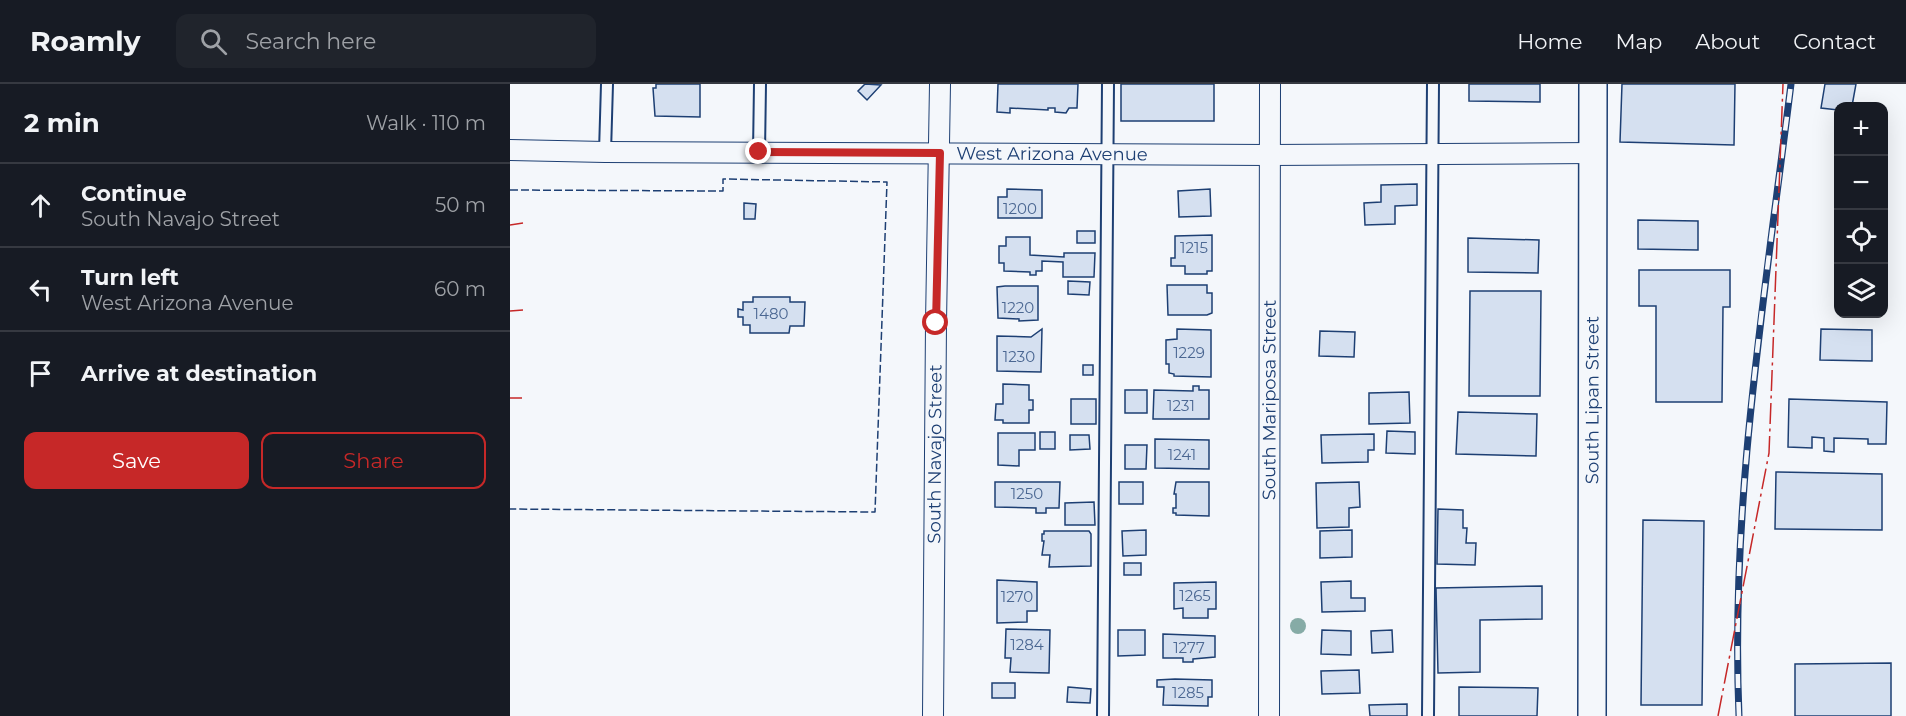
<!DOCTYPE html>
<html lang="en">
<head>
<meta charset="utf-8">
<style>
	body { margin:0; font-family:Montserrat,sans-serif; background:#20242c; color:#f1f3f6 }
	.controls { position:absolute; right:18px; top:18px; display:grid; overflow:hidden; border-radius:12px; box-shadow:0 6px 24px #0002 }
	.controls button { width:54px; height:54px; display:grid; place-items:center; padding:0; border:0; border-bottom:2px solid #363941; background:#171b24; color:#f1f3f6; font:30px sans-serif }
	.stop { position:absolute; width:18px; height:18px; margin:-14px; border:4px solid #c62828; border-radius:50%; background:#fff }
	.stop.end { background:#c62828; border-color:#fff; box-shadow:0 2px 6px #0008 }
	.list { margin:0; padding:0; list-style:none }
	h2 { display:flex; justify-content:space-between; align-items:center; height:78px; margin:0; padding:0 24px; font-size:26px }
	h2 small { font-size:20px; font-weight:400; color:#9ea1a6 }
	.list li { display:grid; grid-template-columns:39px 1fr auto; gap:18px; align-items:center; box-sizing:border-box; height:84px; padding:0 24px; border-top:2px solid #363941 }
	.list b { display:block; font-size:22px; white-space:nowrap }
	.list p { margin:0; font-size:20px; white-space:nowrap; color:#9ea1a6 }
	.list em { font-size:20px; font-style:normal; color:#9ea1a6 }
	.actions { display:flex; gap:12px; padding:18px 24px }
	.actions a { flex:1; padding:14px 0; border:2px solid #c62828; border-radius:12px; text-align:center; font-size:21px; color:#c62828 }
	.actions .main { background:#c62828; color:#fff }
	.icon { flex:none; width:33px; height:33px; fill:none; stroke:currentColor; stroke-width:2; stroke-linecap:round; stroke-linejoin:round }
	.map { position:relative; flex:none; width:1396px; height:632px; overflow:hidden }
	header { display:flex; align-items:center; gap:36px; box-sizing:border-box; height:84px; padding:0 30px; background:#171b24; border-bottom:2px solid #363941 }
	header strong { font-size:28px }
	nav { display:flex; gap:33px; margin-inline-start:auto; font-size:21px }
	.search { width:420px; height:54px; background:#20242c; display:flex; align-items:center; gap:15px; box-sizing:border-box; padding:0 21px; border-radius:12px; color:#9ea1a6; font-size:22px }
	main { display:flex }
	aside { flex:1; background:#171b24 }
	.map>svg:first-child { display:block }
	.building { fill:#d5e0f0; stroke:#1d3f73; stroke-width:1.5 }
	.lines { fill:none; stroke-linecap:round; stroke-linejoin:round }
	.lane-casing { stroke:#1d3f73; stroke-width:14 }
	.street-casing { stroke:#1d3f73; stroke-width:22 }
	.secondary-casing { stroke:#1d3f73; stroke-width:30 }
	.lane { stroke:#f4f7fb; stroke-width:10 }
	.street { stroke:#f4f7fb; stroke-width:20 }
	.secondary { stroke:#f4f7fb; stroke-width:27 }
	.rail-casing { stroke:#1d3f73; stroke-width:7 }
	.rail { stroke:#f4f7fb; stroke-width:4.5; stroke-dasharray:14; stroke-linecap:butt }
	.fence { stroke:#1d3f73; stroke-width:1.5; stroke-dasharray:8 3; stroke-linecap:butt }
	.power { stroke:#c62828; stroke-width:1.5; stroke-dasharray:21 4.5 3 4.5; stroke-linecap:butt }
	.tree { fill:#86aba6 }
	.route { stroke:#c62828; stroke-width:8 }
	.labels { text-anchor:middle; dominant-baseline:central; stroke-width:4.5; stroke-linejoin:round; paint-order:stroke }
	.number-label { font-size:15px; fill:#4b6792 }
	.street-label { font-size:18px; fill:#1d3f73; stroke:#f4f7fb }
</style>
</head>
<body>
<header>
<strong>Roamly</strong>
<div class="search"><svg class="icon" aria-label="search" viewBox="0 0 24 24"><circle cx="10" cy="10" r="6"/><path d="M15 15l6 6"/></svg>Search here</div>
<nav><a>Home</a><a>Map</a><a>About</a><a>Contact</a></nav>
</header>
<main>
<aside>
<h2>2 min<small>Walk · 110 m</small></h2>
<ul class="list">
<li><svg class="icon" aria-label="ahead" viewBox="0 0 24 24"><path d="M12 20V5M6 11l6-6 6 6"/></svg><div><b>Continue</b><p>South Navajo Street</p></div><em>50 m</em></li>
<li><svg class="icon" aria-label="left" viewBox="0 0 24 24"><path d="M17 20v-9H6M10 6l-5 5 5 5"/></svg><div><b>Turn left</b><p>West Arizona Avenue</p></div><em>60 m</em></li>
<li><svg class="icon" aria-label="arrive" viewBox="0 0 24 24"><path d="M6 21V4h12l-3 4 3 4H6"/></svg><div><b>Arrive at destination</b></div></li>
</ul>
<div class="actions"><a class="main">Save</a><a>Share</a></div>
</aside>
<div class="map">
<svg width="1396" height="632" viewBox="0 0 1396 632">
	<rect width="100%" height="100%" fill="#f4f7fb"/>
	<path class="building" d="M146,0H190V33L145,32L143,4H146Z
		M355,0L371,1L357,16L348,7Z
		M488,0H568L567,24H559L556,29L545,28V24H538V26L500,24V29L487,28Z
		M611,0H704V37H611Z
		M959,0H1030V18L959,17Z
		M1112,0H1225L1224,61L1110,58Z
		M1315,0H1346L1342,22H1328V26L1311,24Z
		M907,100V121L885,122V140L855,141L854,119L871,118V101Z
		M497,105L532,106V134H488V113H497Z
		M700,105L701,132L669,133L668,107Z
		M234,119L246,120L245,135H234Z
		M1128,136L1188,137V166L1128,165Z
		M567,147H585V159H567Z
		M702,151V187H697V190H675V182H661V174H665V152Z
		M496,153H520V171L554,173V169H585L584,193H553V178L532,177V187H526V191H520V188L494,187V179H489V162H496Z
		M958,154L1029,156L1028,189L958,188Z
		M1129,186H1220V223H1213L1212,318H1146V222H1129Z
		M558,197L580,198L579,211L558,210Z
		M657,201H697V209H702V229L697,231H658Z
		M495,202H528V236L509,237V235L488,234L487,203Z
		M960,207H1031L1030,312H959Z
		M243,213H280V218H295L294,242H280L279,249H240V241H233V233H228V225L233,226V218H243Z
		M532,245L531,288L487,287V252L521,253Z
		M667,245L701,246V293L664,292V290L659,289V280H656V256L667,255Z
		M1311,245L1362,246V277L1310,276Z
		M810,247L845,248L844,273L809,272Z
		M573,281H583V291H573Z
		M493,300L519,301V316H523V326H519V339H493V336H485L486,320H493Z
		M683,302H689V306H699V335H643L644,306L683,307Z
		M615,306H637V329H615Z
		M899,308L900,339L859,340V309Z
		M561,315H586V340H561Z
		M1279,315L1377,318L1376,360H1358V355L1324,354V368L1314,367V354L1302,353V364L1278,363Z
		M948,328L1027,330L1026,372L946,370Z
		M877,347L905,348V370L876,369Z
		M530,348H545V365H530Z
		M488,349H525V366H509V382L488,381Z
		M864,350V366H858V378L812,379L811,351Z
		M560,351H579L580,365L560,366Z
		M645,355L699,356V385L645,384Z
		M615,361H637L636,385H615Z
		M1266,388L1372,390V446L1265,445Z
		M485,398H550L549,424H536V429H526V424L485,423Z
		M609,398H633V420H609Z
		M666,398H699V432L666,431V429H663V424H666V410H664Z
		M849,398L850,423L839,424V443L807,444L806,399Z
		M584,418L585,441H555V419Z
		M928,425L953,426V444H957L956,459H966L965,481L927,480Z
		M1133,436L1194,437L1192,621H1131Z
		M636,446V471L613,472L612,447Z
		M842,446V473L810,474V447Z
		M534,447H579L581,450V482L539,483L540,471H532L534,457H532V450H534Z
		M614,479H631V491H614Z
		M487,496L527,498V527H517V538L487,539Z
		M841,497V514H855V527L812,528L811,498Z
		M706,498V525H698V534H673V524L664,525V499Z
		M1032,502V535L970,536V588L928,589L926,504Z
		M496,545L540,546L539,589L500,588L501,574H495Z
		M608,546H635V571L608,572Z
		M812,546L841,547V571L811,570Z
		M882,546L883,568L862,569L861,547Z
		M653,550L705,552V573L683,575V578H673V574H653Z
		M1381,579V632H1285V580Z
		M849,586L850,609L812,610L811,587Z
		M665,595L702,596V613H698V622L653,621L654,603H647V596Z
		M482,599H505V614H482Z
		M558,603L581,605L580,619L557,618Z
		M949,603L1028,604L1027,632H949Z
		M897,620V632H860L859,621Z"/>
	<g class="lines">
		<g class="lane-casing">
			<path id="lane" d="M95,68L97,0
				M249,68L250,0
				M593,632L598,0
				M918,632L923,0"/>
		</g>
		<g class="street-casing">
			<g id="street">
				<path id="s1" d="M0,66L95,68L759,71L1083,69"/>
				<path id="s2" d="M423,632L426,239L430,0"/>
				<path id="s3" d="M759,632L760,0"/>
			</g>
		</g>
		<g class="secondary-casing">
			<g id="secondary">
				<path id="s4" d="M1082,632L1083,0"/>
			</g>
		</g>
		<use href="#lane" class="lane"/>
		<use href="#street" class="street"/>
		<use href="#secondary" class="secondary"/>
		<g class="rail-casing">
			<path id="rail" d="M1229,632C1220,420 1255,210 1281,0"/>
		</g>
		<use href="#rail" class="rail"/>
		<path class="fence" d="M0,106L213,107V95L377,98L365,428L0,425"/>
		<path class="power" d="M0,141L13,139
			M0,227L13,226
			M0,314H12
			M1208,632L1259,369L1273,0"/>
	</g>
	<circle class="tree" cx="788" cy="542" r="8"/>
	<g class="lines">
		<path class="route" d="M249,68L430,69L426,239"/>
	</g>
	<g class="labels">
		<g class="number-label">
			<text x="510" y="124">1200</text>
			<text x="684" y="163">1215</text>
			<text x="508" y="223">1220</text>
			<text x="261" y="229">1480</text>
			<text x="679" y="268">1229</text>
			<text x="509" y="272">1230</text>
			<text x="671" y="321">1231</text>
			<text x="672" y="370">1241</text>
			<text x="517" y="409">1250</text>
			<text x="685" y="511">1265</text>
			<text x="507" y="512">1270</text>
			<text x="517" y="560">1284</text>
			<text x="679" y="563">1277</text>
			<text x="678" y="608">1285</text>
		</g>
		<g class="street-label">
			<text stroke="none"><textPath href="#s1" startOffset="542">West Arizona Avenue</textPath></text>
			<text stroke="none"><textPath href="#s3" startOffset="316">South Mariposa Street</textPath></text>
			<text stroke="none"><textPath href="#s4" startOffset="316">South Lipan Street</textPath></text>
			<text stroke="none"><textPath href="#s2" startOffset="262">South Navajo Street</textPath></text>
		</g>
	</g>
</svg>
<div class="controls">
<button>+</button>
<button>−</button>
<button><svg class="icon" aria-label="locate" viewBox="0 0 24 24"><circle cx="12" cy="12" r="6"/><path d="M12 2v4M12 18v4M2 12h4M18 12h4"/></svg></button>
<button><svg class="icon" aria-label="layers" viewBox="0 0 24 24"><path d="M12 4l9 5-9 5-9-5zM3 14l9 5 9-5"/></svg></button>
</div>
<div class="stop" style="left:426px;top:239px"></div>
<div class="stop end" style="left:249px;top:68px"></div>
</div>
</main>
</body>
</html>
